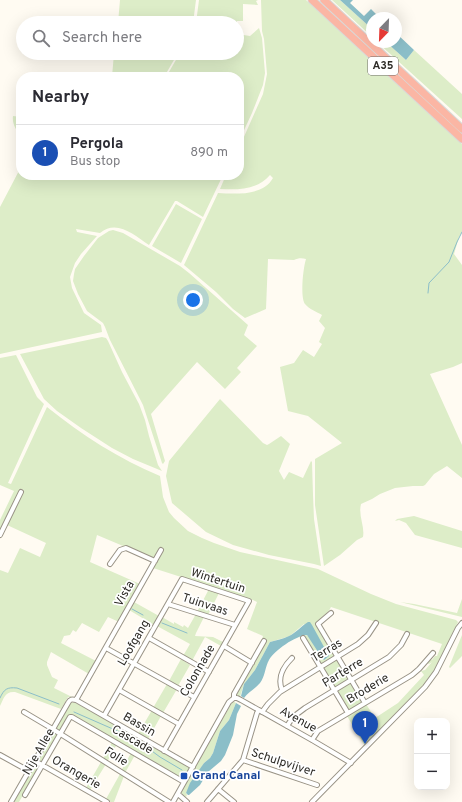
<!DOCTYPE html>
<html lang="en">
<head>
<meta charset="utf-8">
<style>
	body { margin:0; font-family:Overpass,sans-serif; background:#f7f7f7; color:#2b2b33 }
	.controls { position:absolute; right:12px; bottom:12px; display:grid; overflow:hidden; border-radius:8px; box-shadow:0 4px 16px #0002 }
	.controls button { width:36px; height:36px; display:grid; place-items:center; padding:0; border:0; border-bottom:1px solid #e1e1e2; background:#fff; color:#2b2b33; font:20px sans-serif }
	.compass { position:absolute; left:366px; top:12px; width:36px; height:36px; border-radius:50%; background:#fff; box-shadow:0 4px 16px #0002; rotate:203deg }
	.you { position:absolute; left:193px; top:300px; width:14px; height:14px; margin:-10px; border:3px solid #fff; border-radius:50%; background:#1a73e8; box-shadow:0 0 0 6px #1a73e833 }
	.badge { display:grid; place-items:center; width:26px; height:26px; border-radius:50%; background:#111827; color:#fff; font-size:13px; font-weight:700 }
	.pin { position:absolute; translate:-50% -33px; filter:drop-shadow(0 1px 2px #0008) }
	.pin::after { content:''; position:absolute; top:21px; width:14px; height:12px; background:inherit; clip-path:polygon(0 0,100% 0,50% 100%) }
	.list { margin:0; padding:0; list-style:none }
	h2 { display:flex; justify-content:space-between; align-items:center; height:52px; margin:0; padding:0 16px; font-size:17px }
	h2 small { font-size:13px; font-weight:400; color:#7c7c81 }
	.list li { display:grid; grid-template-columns:26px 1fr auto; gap:12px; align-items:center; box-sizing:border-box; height:56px; padding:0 16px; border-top:1px solid #e1e1e2 }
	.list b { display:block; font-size:15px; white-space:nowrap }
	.list p { margin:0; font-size:13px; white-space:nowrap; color:#7c7c81 }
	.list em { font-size:13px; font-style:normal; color:#7c7c81 }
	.icon { flex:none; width:22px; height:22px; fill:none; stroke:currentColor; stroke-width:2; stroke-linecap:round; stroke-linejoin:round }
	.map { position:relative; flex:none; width:462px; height:802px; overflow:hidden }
	.search { position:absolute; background:#fff; box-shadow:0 4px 16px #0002; left:16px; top:16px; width:228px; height:44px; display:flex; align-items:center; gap:10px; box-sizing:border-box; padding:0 14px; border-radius:22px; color:#7c7c81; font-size:15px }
	.panel { position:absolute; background:#fff; box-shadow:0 4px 16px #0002; left:16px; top:72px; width:228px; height:108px; border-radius:16px }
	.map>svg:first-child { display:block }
	.green { fill:#ddedc8 }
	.water { fill:#8bbec8 }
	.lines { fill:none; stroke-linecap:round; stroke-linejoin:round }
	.stream { stroke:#8bbec8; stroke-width:1 }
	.minor-casing { stroke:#999386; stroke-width:6 }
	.motorway-casing { stroke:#d9d9d8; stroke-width:9 }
	.minor { stroke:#fff; stroke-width:4 }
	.motorway { stroke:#fbb6a4; stroke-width:7 }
	.transit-dot { fill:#1a4fb4; stroke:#fff; stroke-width:1.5 }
	.labels { text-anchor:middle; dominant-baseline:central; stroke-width:3.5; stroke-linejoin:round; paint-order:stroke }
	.shield { fill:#fff; stroke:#6c6b67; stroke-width:1 }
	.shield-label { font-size:11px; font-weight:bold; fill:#2d2b26 }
	.street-label { font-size:12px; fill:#2d2b26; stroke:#fff }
	.transit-label { font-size:12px; font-weight:bold; fill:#164399; stroke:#fff; text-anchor:start }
</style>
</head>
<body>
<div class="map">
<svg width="462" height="802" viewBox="0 0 462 802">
	<rect width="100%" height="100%" fill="#fffbf2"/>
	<path class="green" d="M120,0H196L193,23H118Z
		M199,0H258L256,1L258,5L243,4V21H237V23H196Z
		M261,0H306L462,144V232L459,237L454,254L462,265V363L453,367L430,374L462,445V478L447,466L434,474L425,485L423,486H413L395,488L380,494L372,499L361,504C358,516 365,526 363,537L357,540L340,555L324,566L315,505V459L342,443L308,416L288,411L280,367L294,363L303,350L314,357L322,344L319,342L325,328L319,321L322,315C317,312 309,309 305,304C300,298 303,268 306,259C302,258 298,258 294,260L268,259L266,309L245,318L233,309L216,292L184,265L218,193C236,194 263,196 273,178L270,175C257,190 238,190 220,189L226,175H239V148L263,94L267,74L264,39L262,31Z
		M332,0H340L372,29V37Z
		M259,28L262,38L265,73L263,85L252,113L239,141V77H166L180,53H237V34L250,36Z
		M377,42H386L406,60L414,50L462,94V119Z
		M114,53H178L164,77H112Z
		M13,116L21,117V135C16,130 12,124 13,116Z
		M21,167V175H223L203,217L177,201H175L149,245C134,235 117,219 100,233L76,229L77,232L97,236L81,254L75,263L70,277L72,288L84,313L101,325L102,332L0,354V207Z
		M176,204L202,219L181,263L152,246Z
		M113,230L123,233L180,266L189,273L248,325L244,335L257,346L237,368L241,372L225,389L197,362L151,414L165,461L163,464L162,463L143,405L110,340L105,327L103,323L87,311L78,294L73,281L74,274L75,269L84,256L98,238L109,231Z
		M102,337L106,338L108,341L122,372L139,404L145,420L149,436L158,465L162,471L133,459L112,448L81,428L57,411L44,399L20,354Z
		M16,355L37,397L44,404L8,483L11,484L47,407C82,435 119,459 160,476L163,497L169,512L174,518L188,531L202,538L214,543L240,552L318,569L371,594L396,604L456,620L458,622L435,669L427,683L365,746L347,716L366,704L375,718L398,703L424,675L421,671L425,670L432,662L429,664L427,663L430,659L432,660L435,656H437L442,644L331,607C328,614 320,617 317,624L335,655L334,656L322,664L319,662L303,636L307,635L311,640L329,656L328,653L304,624L291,635L287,637L270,642L255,670L244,684L240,697L236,695L266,641L262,639L263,636L247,629L257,602L253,600L153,568L154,559L97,535L90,562L140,584L119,622L108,617L99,632L82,623L76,632L73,630L70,635L64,636L61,643L96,661L89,674L51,652L47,662V665L52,677L58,680L54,688L72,697H68L61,709L15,692C5,691 4,698 0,706V570L8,573L20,548L40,557L46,543L7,525L24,490L21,489L0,532V520L14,491L0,485V358Z
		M220,399L263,443L267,445L269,444L281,436L290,444L279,471L284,480L289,472L303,478L311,461L312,462L313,495L314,519L321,566L314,564L269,555L233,545L206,532L172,503L166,476L169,461Z
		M414,516L462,531V548L415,535L406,523L399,520L395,521L397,519Z
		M209,589L219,593L208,615L197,612Z
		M462,599V617L400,602L414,604L457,613Z
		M134,602L159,616L154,625L129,610Z
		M196,614L204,617L196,633L195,636L213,637L223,642L221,646L205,637L192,661L183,656L190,644L157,626L162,617L174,624V622L183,627L184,625L188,628Z
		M462,635V656L450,668L449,667Z
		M181,659L190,665L178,686L169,681Z
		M337,659L348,678V680L336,687L333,686L323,669V667Z
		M350,682L351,683L363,701L362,703L350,710L347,709L337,691L338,690Z
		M167,684L177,689L163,713L153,708Z
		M233,701L236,703L229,720L220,731L213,753L210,758L204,763L186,793L187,795L186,797L182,794L181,792Z
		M70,702L76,703L190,767L184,779L72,716L60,732L55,729Z
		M152,710L161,716L148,739L138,734Z
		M54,731L58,734L42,762L38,759Z
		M112,742L117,744L107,762L103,759Z
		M131,753L135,755L125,773L121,771Z
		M101,762L106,764L90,790L86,788Z
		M35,764L40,766L19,802H14Z
		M120,774L124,776L114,802H111L106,799Z"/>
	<path class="water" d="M340,0H353L350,3L364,16L371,9L380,18H372V29Z
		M396,33L414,50L406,60L386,42H396Z
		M308,622H310L312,625L329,656L324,660L322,658L307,635C295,636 275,650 269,660C265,667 265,677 260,683C255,689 248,692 244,698L241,696L244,684L255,670L270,642C276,640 283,639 289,636C296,633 301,626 308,622Z
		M236,703L241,706L237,714L233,735L225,755L221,761L208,772L200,785L189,795H188L186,793L190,783L204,763L210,758L213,753L220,731L229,720Z"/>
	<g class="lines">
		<path class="stream" d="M428,293L429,283L449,262L457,242L462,232
			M132,609L143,615
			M162,623L187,633
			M0,698C4,689 7,687 17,688L59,704
			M74,712L122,733L141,743L160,757L182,770"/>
		<g class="minor-casing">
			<path id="minor" d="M0,535L21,492
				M110,564L120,550L126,548L155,561
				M168,604L235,625
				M331,613L318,624L365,703
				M149,638L209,672
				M303,638L348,713
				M224,646L252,663
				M106,648L194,697
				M119,690L179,724
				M282,690C277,677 283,667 292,658
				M234,698H237L241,700L312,740L351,763
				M76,700L161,550
				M24,712L51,728L169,802
				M262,712L268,704L280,692L358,644L368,635L376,623
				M104,716L182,579L249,601L164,751
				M287,726L293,717L305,708L389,657L401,645L407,634
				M312,740L318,731L412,675L419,669L433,653
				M0,755L29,771
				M243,760L317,785
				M35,761L107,802
				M218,789L234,802
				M178,794L187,802
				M25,795L70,717H72L184,782
				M11,802L68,703C70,699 72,699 76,700L193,767
				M173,802L229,702L234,698V694L264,641
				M207,802L243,760L257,713L259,710
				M312,802L425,687L436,672L458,628L462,623"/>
		</g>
		<g class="motorway-casing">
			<path id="motorway" d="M312,0L462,139
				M324,0L462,129"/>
		</g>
		<use href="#minor" class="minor"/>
		<use href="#motorway" class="motorway"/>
	</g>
	<rect class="transit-dot" x="180" y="772" width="8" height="8" rx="2"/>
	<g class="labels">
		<rect class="shield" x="368" y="57" width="30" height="18" rx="3"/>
		<g class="shield-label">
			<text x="383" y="66">A35</text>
		</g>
		<g class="street-label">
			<text transform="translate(218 581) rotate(18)">Wintertuin</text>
			<text transform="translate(125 594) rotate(-61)">Vista</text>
			<text transform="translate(205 605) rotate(18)">Tuinvaas</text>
			<text transform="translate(134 643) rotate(-60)">Loofgang</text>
			<text transform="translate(327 651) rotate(-31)">Terras</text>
			<text transform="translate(198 671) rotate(-60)">Colonnade</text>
			<text transform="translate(343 673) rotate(-31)">Parterre</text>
			<text transform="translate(368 689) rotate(-31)">Broderie</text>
			<text transform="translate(298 720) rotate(29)">Avenue</text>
			<text transform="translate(139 725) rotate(30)">Bassin</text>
			<text transform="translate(132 740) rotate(30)">Cascade</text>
			<text transform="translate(39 752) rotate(-60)">Nije Allee</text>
			<text transform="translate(116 757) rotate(32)">Folie</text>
			<text transform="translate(283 763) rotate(18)">Schulpvijver</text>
			<text transform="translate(76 773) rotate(30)">Orangerie</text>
		</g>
		<g class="transit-label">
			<text x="192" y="776">Grand Canal</text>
		</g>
	</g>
</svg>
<div class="controls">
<button>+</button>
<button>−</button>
</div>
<svg class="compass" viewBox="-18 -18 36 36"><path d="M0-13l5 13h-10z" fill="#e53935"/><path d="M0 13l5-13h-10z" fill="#7c7c81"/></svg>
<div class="you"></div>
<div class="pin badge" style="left:365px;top:744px;background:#1a4fb4">1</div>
<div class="search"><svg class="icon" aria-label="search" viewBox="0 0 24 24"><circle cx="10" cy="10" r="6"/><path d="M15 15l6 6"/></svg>Search here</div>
<section class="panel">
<h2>Nearby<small></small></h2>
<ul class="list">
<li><span class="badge" style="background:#1a4fb4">1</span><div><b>Pergola</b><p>Bus stop</p></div><em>890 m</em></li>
</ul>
</section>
</div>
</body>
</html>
